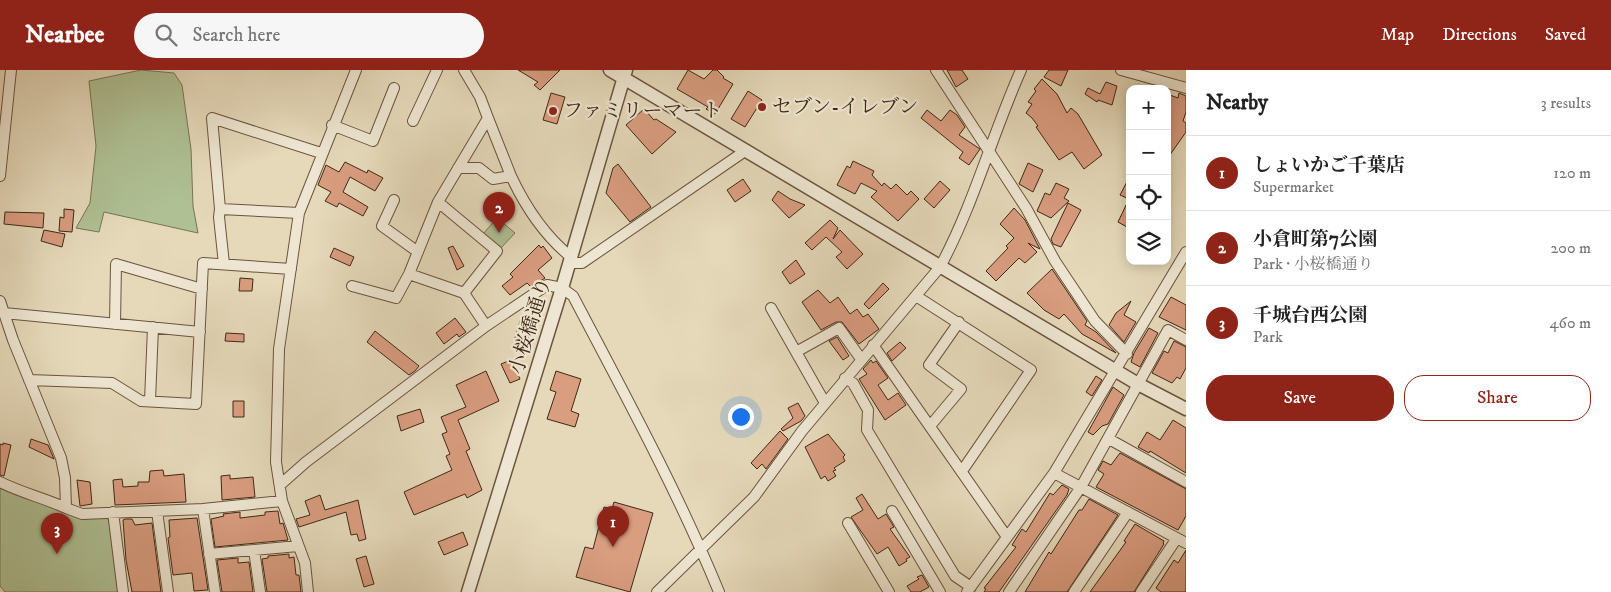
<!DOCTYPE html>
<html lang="en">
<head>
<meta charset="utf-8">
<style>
	body { margin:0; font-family:"IM FELL DW Pica","Noto Serif JP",serif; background:#f6f6f6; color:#222 }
	.controls { position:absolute; right:15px; top:15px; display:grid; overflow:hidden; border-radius:10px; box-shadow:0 2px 12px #0003 }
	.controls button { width:45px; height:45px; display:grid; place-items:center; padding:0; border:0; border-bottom:1px solid #e0e0e0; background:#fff; color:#222; font:25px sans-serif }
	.you { position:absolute; left:740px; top:346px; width:18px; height:18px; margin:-12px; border:4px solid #fff; border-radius:50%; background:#1a73e8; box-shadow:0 0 0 8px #1a73e833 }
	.badge { display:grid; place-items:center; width:32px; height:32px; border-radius:50%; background:#8f2418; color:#fff; font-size:16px; font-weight:700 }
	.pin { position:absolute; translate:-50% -41px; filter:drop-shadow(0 1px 2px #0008) }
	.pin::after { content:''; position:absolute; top:26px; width:18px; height:15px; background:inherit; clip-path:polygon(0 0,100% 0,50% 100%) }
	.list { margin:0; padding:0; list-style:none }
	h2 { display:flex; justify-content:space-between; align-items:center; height:65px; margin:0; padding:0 20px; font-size:21px }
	h2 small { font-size:16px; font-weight:400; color:#767676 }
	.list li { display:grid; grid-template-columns:32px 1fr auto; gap:15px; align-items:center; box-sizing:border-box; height:75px; padding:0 20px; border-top:1px solid #e0e0e0 }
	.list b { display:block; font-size:19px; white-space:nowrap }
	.list p { margin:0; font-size:16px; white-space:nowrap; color:#767676 }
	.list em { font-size:16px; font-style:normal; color:#767676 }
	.actions { display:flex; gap:10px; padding:15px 20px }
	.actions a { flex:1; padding:11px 0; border:1px solid #8f2418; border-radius:20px; text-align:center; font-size:18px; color:#8f2418 }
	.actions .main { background:#8f2418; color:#fff }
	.icon { flex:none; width:28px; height:28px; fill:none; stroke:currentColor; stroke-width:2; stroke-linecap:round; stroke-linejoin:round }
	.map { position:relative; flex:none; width:1186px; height:522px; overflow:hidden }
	header { display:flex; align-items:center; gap:30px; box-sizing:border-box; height:70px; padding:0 25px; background:#8f2418; color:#fff }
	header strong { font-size:24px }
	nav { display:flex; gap:28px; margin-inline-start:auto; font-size:18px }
	.search { width:350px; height:45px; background:#f6f6f6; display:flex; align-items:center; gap:12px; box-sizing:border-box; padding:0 18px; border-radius:28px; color:#767676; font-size:19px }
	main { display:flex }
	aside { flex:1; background:#fff }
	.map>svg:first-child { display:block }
	.green { fill:#afc094; stroke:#787454 }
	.building { fill:#d99d80; stroke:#412814 }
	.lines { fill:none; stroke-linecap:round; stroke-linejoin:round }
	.minor-casing { stroke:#6a543e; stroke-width:12 }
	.tertiary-casing { stroke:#6a543e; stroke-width:15 }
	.minor { stroke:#eee6d2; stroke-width:10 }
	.tertiary { stroke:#eee6d2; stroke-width:12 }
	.poi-dot { fill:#8f2418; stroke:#eee6d2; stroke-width:2 }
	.labels { text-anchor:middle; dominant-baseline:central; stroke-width:4.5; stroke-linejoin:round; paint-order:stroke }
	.poi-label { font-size:20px; fill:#412814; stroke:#eee6d2; text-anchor:start }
	.street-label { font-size:20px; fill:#412814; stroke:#eee6d2 }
</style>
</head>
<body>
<header>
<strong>Nearbee</strong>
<div class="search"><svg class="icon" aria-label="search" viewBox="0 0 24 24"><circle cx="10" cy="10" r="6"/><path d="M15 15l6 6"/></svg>Search here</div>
<nav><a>Map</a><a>Directions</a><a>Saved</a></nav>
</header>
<main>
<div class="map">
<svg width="1186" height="522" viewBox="0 0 1186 522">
	<rect width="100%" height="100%" fill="#e5d9ba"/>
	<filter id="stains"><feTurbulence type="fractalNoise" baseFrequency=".004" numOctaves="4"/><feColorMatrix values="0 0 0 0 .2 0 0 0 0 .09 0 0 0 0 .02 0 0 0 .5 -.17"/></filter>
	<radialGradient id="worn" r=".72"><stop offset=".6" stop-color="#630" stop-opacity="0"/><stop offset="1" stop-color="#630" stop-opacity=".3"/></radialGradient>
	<path class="green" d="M141,0L174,3L182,15L191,79L193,136L198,163L104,142L99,162L76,158L90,133L96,76L89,11Z
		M497,148L515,163L500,179L483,164Z
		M0,415L107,448L110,452L119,522H5L0,516Z"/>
	<path class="building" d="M518,0H560L540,20L534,15L538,12Z
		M688,0L704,9L713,0H717L724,7L723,8L733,14L715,44L706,39L708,37L677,19Z
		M947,0H962L968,9L956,17Z
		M1049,0H1068L1061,16L1044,7Z
		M1042,9L1057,24L1067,43L1071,38L1078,44L1102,85L1084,99L1072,82L1059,90L1036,57L1038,56L1032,48L1026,43L1032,34L1028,32L1036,21L1034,19Z
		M1106,12L1117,16L1112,35L1098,30L1097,32L1085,24L1088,18L1100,24Z
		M748,21L762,30L745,57L731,49Z
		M551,23L565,27L557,54L543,50Z
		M1179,23L1186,26V42L1183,51L1186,53V62L1167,89V24L1178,28Z
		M644,39L654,50L656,49L676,62L652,84L626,55Z
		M927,40L941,51L950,40L957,45L965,57L959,65L980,79L969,95L959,88L963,82L921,48Z
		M853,91L874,101L872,105L882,116L884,113L891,119L896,114L907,125L911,121L919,129L898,151L871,127L877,121L861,113L855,124L837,115L847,96L850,98Z
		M345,92L367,103L368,100L383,108L375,121L350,107L343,122L368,137L363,146L339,133L337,137L325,131L331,122L318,115L326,95L339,102Z
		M1028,93L1043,100L1033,122L1019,114Z
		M618,94L651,137L630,152L606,123L613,98Z
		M1130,106V153L1127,157L1118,152L1129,129L1120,125Z
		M743,109L751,121L735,132L727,120Z
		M940,111L950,120L934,138L924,129Z
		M1056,113L1069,119L1064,128L1069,131L1051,148L1037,141L1045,123L1050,125Z
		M778,121L790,129L805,135L789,148L772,130Z
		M1068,133L1081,140L1061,177L1053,174L1051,169Z
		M1014,138L1025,150L1040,179L1028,173L1037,182L1025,193L1019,188L996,211L986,201L1008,178L1006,176L1014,168L1000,154Z
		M64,139L74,140L72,162L59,161L60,147L64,148Z
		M5,142L44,143L43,158L4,154Z
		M830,150L838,158L833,169L840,160L863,184L847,199L836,187L842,182L826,167L812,180L805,173Z
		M44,160L65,164L62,177L41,171Z
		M539,175L541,178L543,176L552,188L538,200L545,208L531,217L527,213L510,225L502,216L513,207L510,204Z
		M453,176L464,196L457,200L448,178Z
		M334,178L354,187L350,196L330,187Z
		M796,190L805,204L790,214L782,202Z
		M1052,199L1087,251L1085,255L1096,262L1116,283L1082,264L1064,244L1059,249L1044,240L1027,223Z
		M240,208L253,209L252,221H239Z
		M883,213L889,219L869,239L864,234Z
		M818,220L830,233L838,227L850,244L857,239L863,247L868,244L879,259L859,274L842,252H836L821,260L802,232Z
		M1171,227L1186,235V260L1159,247Z
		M1131,231L1124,245L1136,252L1124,272L1109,255L1116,243Z
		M455,248L466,262L459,267L457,264L444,274L436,263Z
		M521,248L533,251L527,274L515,268Z
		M1149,258L1158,263L1140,297L1131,292L1134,283Z
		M375,261L419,296L415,301L409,305L367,272Z
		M226,263L244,264V272L225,271Z
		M837,267L849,286L843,290L829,271Z
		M1174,271L1186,277V298L1180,309L1177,307L1172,313L1152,303L1164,281L1168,283Z
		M900,272L906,278L892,291L887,283Z
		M511,290L520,309L510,313L501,294Z
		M871,290L873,293L876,291L888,308L878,315L888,330L898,323L906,335L885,350L859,309L867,304L863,299Z
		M486,301L499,331L458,350L470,379L466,381L482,420L467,428L465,424L414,445L404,422L452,400L446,386L450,384L442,364L447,362L441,347L466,337L456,315Z
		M556,301L581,309L571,341L579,344L575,357L547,349L556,322L550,320Z
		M1096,306L1102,310L1092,326L1086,322Z
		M1113,317L1124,325L1108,354L1102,356L1093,365L1088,362Z
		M233,331H244V347H233Z
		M798,333L805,346L801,351L783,361L781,359L793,348L788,338Z
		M420,339L424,352L401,361L397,346Z
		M1173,350L1186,358V403L1150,381L1149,383L1138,377L1147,362L1160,370Z
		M780,361L788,369L766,399L762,394L757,399L751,393Z
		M828,364L845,385L843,387L845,391L834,398L836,400L833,401L836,406L828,411L825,406L821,409L805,377Z
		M31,369L48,375L54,389L29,377Z
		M3,373L11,375L4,406L0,405V374L3,375Z
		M1120,383L1186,419V446L1178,460L1096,417L1104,404L1098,400L1103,391L1111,395Z
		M163,400L164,406L184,404L186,432L115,435L113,410L122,409L123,417L138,416V412H149L150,401Z
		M230,405V409L253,407L255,427L222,430L221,406Z
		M77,410L90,412L92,434L80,436Z
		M1062,415L1069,419L1067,425L999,522H984L986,519L984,518L1016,477L1012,475L1022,459L1026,462L1050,423L1053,425Z
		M862,424L878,449L886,444L894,457L890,459L910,487L906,489L907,491L899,496L888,477L877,484L851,447L863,440L856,428Z
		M320,425L325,440L358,430L366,469L359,471L357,464L351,465L346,442L299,457L296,449L310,445L305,431Z
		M1089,429L1118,445L1067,522H1025L1049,482L1051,484L1079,440H1082Z
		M614,432L653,443L630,522L576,507L585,477L593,479L604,437L612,439Z
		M278,441L280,454L283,453L288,470L215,477L211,449L224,446L223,444L240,442V448L265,445V442Z
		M197,448L208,520L194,521L192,503L173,505L168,468L170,467L169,450Z
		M125,449H132L135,455L152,453L161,522H132L126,490L123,450Z
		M1135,454L1164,471L1163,473L1164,474L1134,522H1090L1126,472L1124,471Z
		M463,462L468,475L444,485L438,472Z
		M1186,480V522H1161L1156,518L1174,490L1178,493Z
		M289,484V488L294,487L296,505H299L301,522H267L262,489L268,488V486Z
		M366,486L374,514L364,517L356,489Z
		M238,488V493L249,492L253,522H222L217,490Z
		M922,505L929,517L920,522H911L907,516L919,509L917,507Z"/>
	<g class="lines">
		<g class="minor-casing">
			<path id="minor" d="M936,0L1026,138L1055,191L1095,251L1127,284
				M1121,0L1186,18
				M413,51L437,0
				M332,55L373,71L394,18
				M458,98H479L493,109L511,106L488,48
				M0,106L11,0
				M511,106C525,136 545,166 571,187
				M394,130L382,156L418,182
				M438,132L497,181L464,223
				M220,139L212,48L321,83
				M570,193H582L745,81
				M224,194L219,147L220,139L299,143
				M409,204L464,223L486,256L547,215L562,218L573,226C624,323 677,420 719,522
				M352,216L396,228L409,204L438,132L488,48L480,27L464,0
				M916,226L1031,300L962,401
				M0,231L13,270L61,388L65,408L66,438L82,444L203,439L282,431
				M771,238L825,333
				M4,243L200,262
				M115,254L116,194L202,219
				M873,275L1007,467
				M796,282L839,258L861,289
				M845,308L853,313L868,340L867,360L955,506L971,517
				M29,310L112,313L141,331L196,334L203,193L291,199
				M150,331L153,257
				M930,356L961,319L929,295L959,252
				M1109,369L1186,412
				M1054,403L1186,473
				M0,412C22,423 44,428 66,438
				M280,415L306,392L486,256
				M203,439L215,522
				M157,441L168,522
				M892,441L940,522
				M113,442L123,522
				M848,453L889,522
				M254,480L260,522
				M209,484L298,476
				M308,522L305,493L282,431L276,392L279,279L299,143L356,0
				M657,522L754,427L802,361L940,197C974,134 992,65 1021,0
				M967,522L1054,403L1186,182
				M1009,522L1081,417L1168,260L1186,270
				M1074,522L1128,442
				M1141,522L1177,468"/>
		</g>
		<g class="tertiary-casing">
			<path id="tertiary" d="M610,0L1138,314L1186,339
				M468,522L562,218L626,0"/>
		</g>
		<use href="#minor" class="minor"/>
		<use href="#tertiary" class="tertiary"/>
	</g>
	<g class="poi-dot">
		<circle cx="762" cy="37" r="5"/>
		<circle cx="553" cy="41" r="5"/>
	</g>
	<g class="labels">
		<g class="poi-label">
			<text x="772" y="37">セブン-イレブン</text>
			<text x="563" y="41">ファミリーマート</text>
		</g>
		<g class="street-label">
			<text transform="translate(531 256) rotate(-73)">小桜橋通り</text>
		</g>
	</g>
	<rect width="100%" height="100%" filter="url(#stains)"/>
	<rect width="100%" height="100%" fill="url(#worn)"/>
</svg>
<div class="controls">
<button>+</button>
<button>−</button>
<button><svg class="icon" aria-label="locate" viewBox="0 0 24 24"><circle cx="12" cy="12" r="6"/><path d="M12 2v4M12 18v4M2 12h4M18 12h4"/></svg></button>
<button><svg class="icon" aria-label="layers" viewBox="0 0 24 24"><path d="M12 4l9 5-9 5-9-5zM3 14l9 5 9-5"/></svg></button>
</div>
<div class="you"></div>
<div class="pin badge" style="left:613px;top:477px">1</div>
<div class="pin badge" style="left:499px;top:163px">2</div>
<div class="pin badge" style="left:57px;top:484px">3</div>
</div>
<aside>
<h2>Nearby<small>3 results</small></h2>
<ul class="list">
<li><span class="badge">1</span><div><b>しょいかご千葉店</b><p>Supermarket</p></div><em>120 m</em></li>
<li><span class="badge">2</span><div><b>小倉町第7公園</b><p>Park · 小桜橋通り</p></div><em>200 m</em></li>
<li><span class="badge">3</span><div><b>千城台西公園</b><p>Park</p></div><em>460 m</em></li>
</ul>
<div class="actions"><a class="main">Save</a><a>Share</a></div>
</aside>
</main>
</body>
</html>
